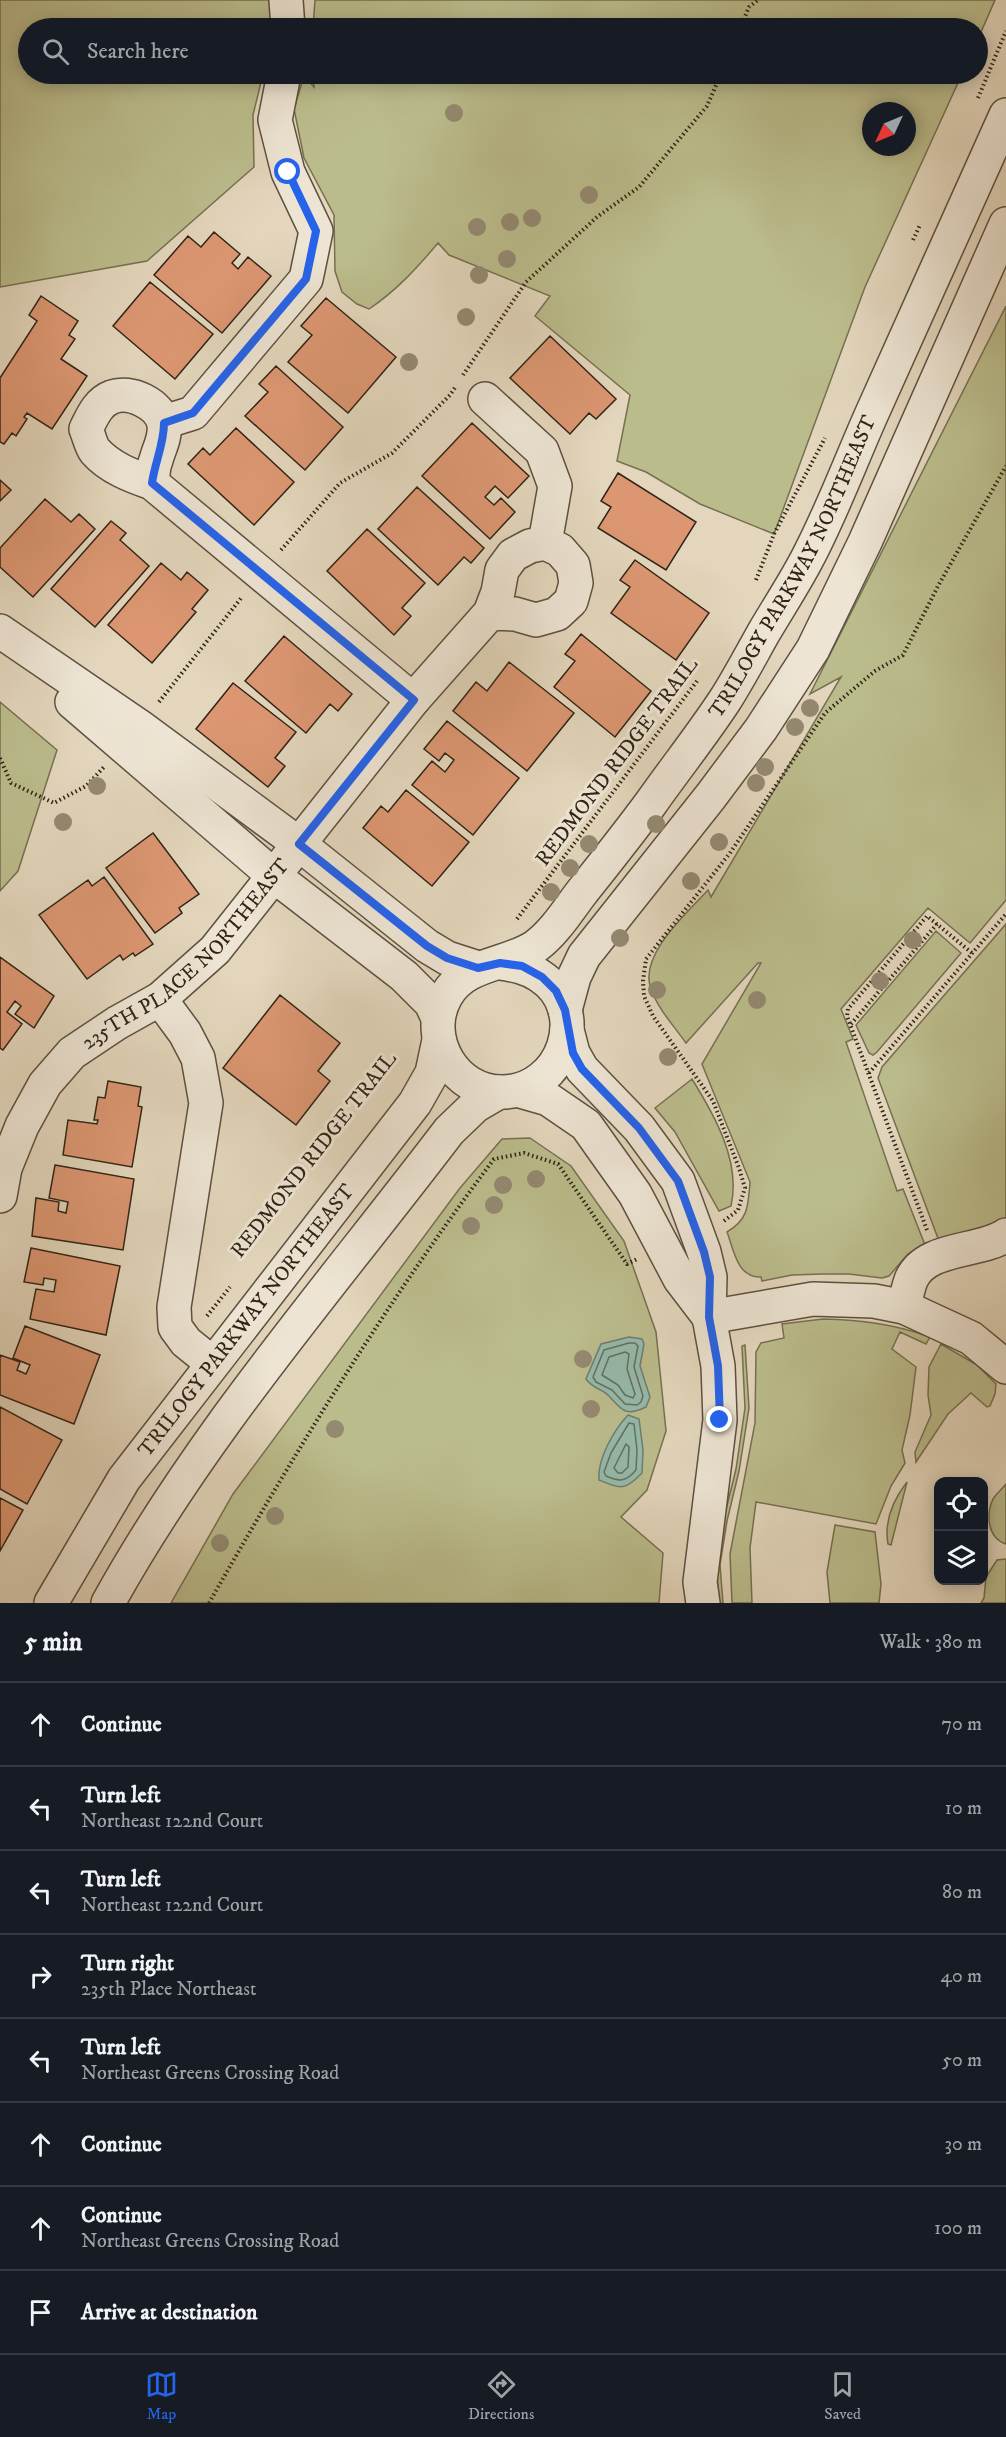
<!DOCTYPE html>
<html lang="en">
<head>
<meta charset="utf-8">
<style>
	body { margin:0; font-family:"IM FELL DW Pica",serif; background:#242831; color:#f1f3f6 }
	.controls { position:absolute; right:18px; bottom:18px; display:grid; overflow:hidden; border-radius:12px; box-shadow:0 3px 15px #0003 }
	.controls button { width:54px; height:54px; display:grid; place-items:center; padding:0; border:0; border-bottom:2px solid #363941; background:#171b24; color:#f1f3f6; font:30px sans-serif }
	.compass { position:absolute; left:862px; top:102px; width:54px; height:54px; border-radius:50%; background:#171b24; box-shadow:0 3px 15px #0003; rotate:226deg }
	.stop { position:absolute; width:18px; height:18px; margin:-14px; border:4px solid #2563eb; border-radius:50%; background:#fff }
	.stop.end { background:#2563eb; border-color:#fff; box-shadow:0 2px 6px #0008 }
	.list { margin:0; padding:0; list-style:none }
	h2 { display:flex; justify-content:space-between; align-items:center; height:78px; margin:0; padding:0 24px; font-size:26px }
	h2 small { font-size:20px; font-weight:400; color:#9ea1a6 }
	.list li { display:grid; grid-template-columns:39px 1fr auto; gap:18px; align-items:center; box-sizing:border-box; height:84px; padding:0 24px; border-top:2px solid #363941 }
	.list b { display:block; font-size:22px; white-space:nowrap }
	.list p { margin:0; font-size:20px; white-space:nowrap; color:#9ea1a6 }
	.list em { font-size:20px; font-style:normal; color:#9ea1a6 }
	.icon { flex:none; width:33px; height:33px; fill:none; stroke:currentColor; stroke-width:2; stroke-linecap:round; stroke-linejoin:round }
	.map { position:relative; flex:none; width:1006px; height:1603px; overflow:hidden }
	.search { position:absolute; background:#171b24; box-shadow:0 3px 15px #0003; left:18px; right:18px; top:18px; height:66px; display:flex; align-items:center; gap:15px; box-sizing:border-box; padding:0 21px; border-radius:33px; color:#9ea1a6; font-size:22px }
	.sheet { height:750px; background:#171b24 }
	nav { display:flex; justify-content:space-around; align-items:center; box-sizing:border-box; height:84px; border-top:2px solid #363941; background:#171b24; font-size:16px; color:#9ea1a6 }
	nav a { display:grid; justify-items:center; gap:3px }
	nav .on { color:#2563eb }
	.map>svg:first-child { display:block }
	.green { fill:#bbbc8c; stroke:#767052; stroke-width:1.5; fill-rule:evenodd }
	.water { fill:#96baab; stroke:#6d7e70; stroke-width:1.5 }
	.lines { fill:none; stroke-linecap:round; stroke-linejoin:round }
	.shore { stroke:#636f61; stroke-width:1.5 }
	.building { fill:#dc9772; stroke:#302417; stroke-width:1.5 }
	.minor-casing { stroke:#5d5040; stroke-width:36 }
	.path { stroke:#302417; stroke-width:4; stroke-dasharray:1.5 3; stroke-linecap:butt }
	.minor { stroke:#ede4d3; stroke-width:33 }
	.tree { fill:#948971 }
	.route { stroke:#2563eb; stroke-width:8 }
	.labels { text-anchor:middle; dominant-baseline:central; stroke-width:6; stroke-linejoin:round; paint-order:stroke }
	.street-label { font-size:21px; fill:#302417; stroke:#ede4d3 }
</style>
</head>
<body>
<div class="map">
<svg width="1006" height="1603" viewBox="0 0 1006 1603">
	<rect width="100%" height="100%" fill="#e3d6bc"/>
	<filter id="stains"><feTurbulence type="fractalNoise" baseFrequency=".00333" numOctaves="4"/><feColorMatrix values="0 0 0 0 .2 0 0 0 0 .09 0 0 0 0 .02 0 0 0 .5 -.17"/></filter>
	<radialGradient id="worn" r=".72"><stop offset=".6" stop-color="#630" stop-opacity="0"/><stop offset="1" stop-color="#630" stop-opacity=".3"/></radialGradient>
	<path class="green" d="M0,0H271L270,28H28V74H263L253,115L254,167L147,261L0,287Z
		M315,0H995L978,39V28H313Z
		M314,74H962L865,287L774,534L700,504L646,472L617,461L630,395L535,316L550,296L449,255L438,243C417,268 396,291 369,309L357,304L342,292L335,271L334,215L304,158L294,109L304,76L314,87ZM871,111H907V147H871Z
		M1006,306V900L970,943L928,908L841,1009L853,1039L846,1042L897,1191L903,1189L925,1245L908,1254L889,1276L882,1278L849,1274H823L792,1275L762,1281L761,1277C737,1278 734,1250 727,1232C749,1219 748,1205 750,1182L702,1064L761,963H758L686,1043C674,1026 658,1009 651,989C638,955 688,912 708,890L711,897L841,677L810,694Z
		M0,702L57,750L18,871L0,891Z
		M1006,924V1224L939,1241L878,1078L882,1067Z
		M936,931L961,953L877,1052L873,1055L869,1053L856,1025Z
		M692,1079C715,1116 741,1162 731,1206L719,1211L675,1132L655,1108Z
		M530,1138L571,1166L624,1241L656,1332L666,1431L647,1490L621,1517L663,1553L659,1603H171L233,1494L460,1188L502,1139Z
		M823,1319C861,1320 894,1324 930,1337L926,1344L900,1332L892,1349L916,1367L910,1415L902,1450L905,1463L891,1486L876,1524L756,1502L750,1548L752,1603H732L730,1554L755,1423L756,1352L761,1343L784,1338L782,1324Z
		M941,1344L977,1365L996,1384L995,1394L990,1406L987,1407L971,1393L948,1414L916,1462L915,1452L931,1415L928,1395L929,1367Z
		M745,1345L749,1408L739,1471L727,1521L720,1565L723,1603H719L716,1562L723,1522L736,1469L745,1408L742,1346Z
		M907,1482L891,1545L888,1544C884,1521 893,1500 907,1482Z
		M1006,1484V1544C987,1538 986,1514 993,1499C996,1494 1002,1489 1006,1484Z
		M835,1525L875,1532L881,1584L879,1603H830L827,1572Z
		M1006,1559V1603H981L984,1598L986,1577L997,1560Z"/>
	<path class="water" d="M629,1337L642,1339L644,1344L640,1366L650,1397L646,1407C625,1417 622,1410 609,1396C602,1388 594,1390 586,1379L601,1344Z
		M628,1415L639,1419L643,1450L642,1473C625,1491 621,1489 599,1480C597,1459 614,1430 628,1415Z"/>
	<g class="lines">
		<path class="shore" d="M629,1343H635L638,1346L634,1367L643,1396L641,1402L637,1405L625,1404L612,1390L596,1382L593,1377L604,1350Z
			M625,1352L629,1354L627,1369L635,1394L633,1398L625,1395L618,1385L602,1375L609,1357Z
			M629,1423L634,1424L637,1450L636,1470C626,1482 620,1482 606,1476L604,1472L611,1453Z
			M626,1444L629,1447L628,1467L622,1473H618L614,1468Z"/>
	</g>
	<path class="building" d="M214,232L240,254L232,263L238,269L248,257L271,276L222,333L154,275L188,236L201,247Z
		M150,282L213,334L175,379L113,326Z
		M41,296L78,321L69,335L75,339L61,359L87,376L52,429L27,413L24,417L27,419L16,436L12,433L4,444L0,442V378L37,321L29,315Z
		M326,298L396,357L348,413L288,362L312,335L301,326Z
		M550,336L616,399L596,419L589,413L570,434L510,378Z
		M276,366L343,427L305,470L245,416L268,392L259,384Z
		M472,423L529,476L508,498L495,486L485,497L494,505L501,498L515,512L490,539L422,476Z
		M236,428L294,482L254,525L188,464L203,448L210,455Z
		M618,473L696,522L666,570L598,528L611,507L601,501Z
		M0,480L11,490L0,501Z
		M417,487L484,548L471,563L464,557L438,585L378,529Z
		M45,499L71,522L79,514L95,529L33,597L0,567V548Z
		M111,521L126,533L120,540L149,566L95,627L51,589Z
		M367,529L425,583L402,608L411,616L394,635L327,571Z
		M635,560L709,613L676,660L611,613L630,587L620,580Z
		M161,563L181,580L187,572L208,590L192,609L196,612L152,663L108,625Z
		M581,634L651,691L615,737L554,687L575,661L565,654Z
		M284,636L352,694L338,711L330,704L306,733L245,681Z
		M509,662L574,713L527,771L453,711L476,682L487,691Z
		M233,683L296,732L275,758L285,766L268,787L196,729Z
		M447,721L519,778L473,835L412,785L432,761L445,772L454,760L445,753L439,761L424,749Z
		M406,790L469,842L432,886L363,828L381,806L388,812Z
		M153,833L199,894L179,908L182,913L155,933L106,868Z
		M104,877L153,944L135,956L133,953L123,960L120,955L87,979L39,915L88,880L92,886Z
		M0,957L54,996L34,1028L15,1014L21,1006L15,1001L7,1012L22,1024L3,1050L0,1048Z
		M280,995L340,1043L318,1071L330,1081L296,1125L223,1068Z
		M108,1081L141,1087L138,1106L142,1107L132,1167L63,1155L68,1120L97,1124L98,1120H94L98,1097L105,1098Z
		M55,1165L134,1179L123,1250L32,1236L36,1198L59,1202L58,1211L66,1213L68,1202L49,1198Z
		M31,1248L120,1266L106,1335L30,1319L36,1289L54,1292L56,1280L44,1278L43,1285L24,1282Z
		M25,1326L100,1355L74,1424L0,1395V1355L20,1362L17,1370L26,1374L30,1365L13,1358Z
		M0,1407L62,1440L27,1504L0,1489Z
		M0,1498L23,1510L0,1551Z"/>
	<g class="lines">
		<g class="minor-casing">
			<g id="minor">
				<path d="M286,0L288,28"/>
				<path d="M485,399L542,451L555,486L545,543"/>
				<path d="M164,422L193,413L306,279L316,231L288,172L275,120L284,74"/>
				<path d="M152,483C153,476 153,467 156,460C159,448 166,438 164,424C160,404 130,390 112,397C98,402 92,417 86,429C89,436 91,446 95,451C110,468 132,476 152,483L413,700"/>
				<path d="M0,631L139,726L299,844L427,946L447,958L478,968"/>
				<path d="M72,702L273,875L404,976L431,1003L438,1018"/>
				<path id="s1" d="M500,963C514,965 527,967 540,976C592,1010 563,1091 503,1092C455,1093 422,1038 446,996C465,962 507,966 536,946C555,932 568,910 582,892C605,863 629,833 651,803C675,769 702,735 725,700C739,678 751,655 764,632C778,608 794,584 807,559C832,512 851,460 873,411C917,312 962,214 1006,115"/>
				<path d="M160,999L185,1033L198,1058L206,1103L174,1307L175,1327L186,1342L212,1363"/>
				<path d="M565,1010L574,977L584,956L711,796L761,729L813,649L865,542L1006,224"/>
				<path d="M567,1030L573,1053L582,1069L639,1128L678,1181L704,1252L710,1277L709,1317L718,1366L720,1420L700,1582L703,1603"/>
				<path d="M520,1091L548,1099L586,1125L635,1194L680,1279L709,1317"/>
				<path id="s2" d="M0,1196L5,1168L22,1126L45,1084L72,1053L117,1023L160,999L215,950L413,700L490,613L498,592L502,570L513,555L530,546L545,543L560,550L573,565L576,583L571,601L557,614L536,620L515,614L490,613"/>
				<path d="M904,1307C906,1298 908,1288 911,1280C925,1246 980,1253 1006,1235"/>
				<path d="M709,1317L813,1299L874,1301L904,1307L971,1338L1006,1367"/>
				<path id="s3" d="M51,1603L124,1479L415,1103L432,1073L439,1040"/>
				<path d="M108,1603C202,1433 332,1285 449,1131L475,1106L499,1092"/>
			</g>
		</g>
		<path class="path" d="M740,28L749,7L758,0
			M978,98L1006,31
			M913,240L920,225
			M463,375L526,282L597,217L639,187L707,106L721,74
			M281,550L340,483L392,453L450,395L456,386
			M756,580L774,534L825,438
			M159,702L242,597
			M0,758L11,783L54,803L86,786L104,767
			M517,919L697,681
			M851,1024L937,924
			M869,1073L1006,914
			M724,1221L738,1210L745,1188L739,1168L713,1101L653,1016L644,996L643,981L646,959L730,853L825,713L875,671L903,655L938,586L1006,466
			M927,1230L847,1016L848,1009L927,916L972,953
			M207,1316L230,1287
			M209,1603C296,1450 388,1300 494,1159L524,1153L558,1164L627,1264L637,1259"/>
		<use href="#minor" class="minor"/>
	</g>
	<g class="tree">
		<circle cx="454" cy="113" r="9"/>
		<circle cx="589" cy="195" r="9"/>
		<circle cx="532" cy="218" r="9"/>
		<circle cx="510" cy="222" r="9"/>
		<circle cx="477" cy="227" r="9"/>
		<circle cx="507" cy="259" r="9"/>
		<circle cx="479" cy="275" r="9"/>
		<circle cx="466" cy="317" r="9"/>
		<circle cx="409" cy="362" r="9"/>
		<circle cx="810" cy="708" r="9"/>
		<circle cx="795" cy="727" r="9"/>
		<circle cx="765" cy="767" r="9"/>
		<circle cx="756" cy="783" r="9"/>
		<circle cx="97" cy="786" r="9"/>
		<circle cx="63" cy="822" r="9"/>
		<circle cx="656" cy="824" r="9"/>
		<circle cx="719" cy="842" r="9"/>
		<circle cx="589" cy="844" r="9"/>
		<circle cx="570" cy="868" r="9"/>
		<circle cx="691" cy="881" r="9"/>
		<circle cx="551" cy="892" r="9"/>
		<circle cx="620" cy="938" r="9"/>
		<circle cx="913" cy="940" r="9"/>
		<circle cx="880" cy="981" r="9"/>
		<circle cx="657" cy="990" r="9"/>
		<circle cx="757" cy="1000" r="9"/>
		<circle cx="668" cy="1057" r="9"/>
		<circle cx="536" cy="1179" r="9"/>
		<circle cx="503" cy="1185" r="9"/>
		<circle cx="494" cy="1205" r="9"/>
		<circle cx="471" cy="1226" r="9"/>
		<circle cx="583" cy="1359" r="9"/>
		<circle cx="591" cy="1409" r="9"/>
		<circle cx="335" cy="1429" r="9"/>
		<circle cx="275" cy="1516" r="9"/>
		<circle cx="220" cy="1543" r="9"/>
	</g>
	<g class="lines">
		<path class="route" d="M288,172L316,231L306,279L193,413L164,423C164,444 155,462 152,483L414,700L299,844L427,946L447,958L478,968L500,963L522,966L542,977L556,991L565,1010L573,1053L582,1069L639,1128L678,1181L704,1252L710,1277L709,1317L718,1366L720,1420"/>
	</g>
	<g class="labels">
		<g class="street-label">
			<text stroke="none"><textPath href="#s1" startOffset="903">TRILOGY PARKWAY NORTHEAST</textPath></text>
			<text transform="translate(617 762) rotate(-53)">REDMOND RIDGE TRAIL</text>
			<text stroke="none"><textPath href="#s2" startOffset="315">235TH PLACE NORTHEAST</textPath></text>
			<text transform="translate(314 1155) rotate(-52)">REDMOND RIDGE TRAIL</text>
			<text stroke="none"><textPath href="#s3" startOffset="344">TRILOGY PARKWAY NORTHEAST</textPath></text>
		</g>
	</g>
	<rect width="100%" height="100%" filter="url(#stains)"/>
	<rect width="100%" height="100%" fill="url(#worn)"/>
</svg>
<div class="controls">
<button><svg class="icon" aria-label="locate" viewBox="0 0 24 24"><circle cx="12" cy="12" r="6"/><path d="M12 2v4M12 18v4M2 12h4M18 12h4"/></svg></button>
<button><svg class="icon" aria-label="layers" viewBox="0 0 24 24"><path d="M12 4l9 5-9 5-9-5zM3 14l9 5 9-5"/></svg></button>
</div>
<svg class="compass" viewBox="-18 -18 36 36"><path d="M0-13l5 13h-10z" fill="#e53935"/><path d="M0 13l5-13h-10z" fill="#9ea1a6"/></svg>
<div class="stop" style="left:288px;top:172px"></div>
<div class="stop end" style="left:720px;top:1420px"></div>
<div class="search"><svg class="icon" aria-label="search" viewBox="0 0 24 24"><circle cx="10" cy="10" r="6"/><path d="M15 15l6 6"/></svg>Search here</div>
</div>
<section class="sheet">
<h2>5 min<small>Walk · 380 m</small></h2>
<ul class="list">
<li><svg class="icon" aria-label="ahead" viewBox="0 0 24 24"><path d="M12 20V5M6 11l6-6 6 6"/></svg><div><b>Continue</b></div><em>70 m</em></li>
<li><svg class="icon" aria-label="left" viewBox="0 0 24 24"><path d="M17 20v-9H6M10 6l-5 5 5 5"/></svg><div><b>Turn left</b><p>Northeast 122nd Court</p></div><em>10 m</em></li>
<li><svg class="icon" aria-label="left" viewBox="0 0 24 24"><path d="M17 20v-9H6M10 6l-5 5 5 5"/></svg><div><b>Turn left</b><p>Northeast 122nd Court</p></div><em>80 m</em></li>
<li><svg class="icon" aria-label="right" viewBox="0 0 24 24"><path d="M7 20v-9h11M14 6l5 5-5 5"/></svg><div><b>Turn right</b><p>235th Place Northeast</p></div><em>40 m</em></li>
<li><svg class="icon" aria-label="left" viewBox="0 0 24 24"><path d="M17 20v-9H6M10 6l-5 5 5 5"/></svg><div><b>Turn left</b><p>Northeast Greens Crossing Road</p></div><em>50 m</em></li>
<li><svg class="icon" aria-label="ahead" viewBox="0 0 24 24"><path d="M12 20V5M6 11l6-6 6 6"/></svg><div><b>Continue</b></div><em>30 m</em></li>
<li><svg class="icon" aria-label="ahead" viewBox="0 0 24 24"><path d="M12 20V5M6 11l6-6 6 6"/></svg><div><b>Continue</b><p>Northeast Greens Crossing Road</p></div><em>100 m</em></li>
<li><svg class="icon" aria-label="arrive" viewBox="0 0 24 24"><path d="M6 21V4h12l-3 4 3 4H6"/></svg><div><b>Arrive at destination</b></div></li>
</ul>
</section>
<nav>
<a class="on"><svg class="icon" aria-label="map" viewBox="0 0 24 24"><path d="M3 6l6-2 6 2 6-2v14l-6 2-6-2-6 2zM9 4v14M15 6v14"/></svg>Map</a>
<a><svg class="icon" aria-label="directions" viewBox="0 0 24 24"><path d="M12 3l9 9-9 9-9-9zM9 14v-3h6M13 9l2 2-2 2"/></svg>Directions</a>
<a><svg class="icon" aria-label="saved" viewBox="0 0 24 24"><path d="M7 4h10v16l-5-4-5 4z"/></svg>Saved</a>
</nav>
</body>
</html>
